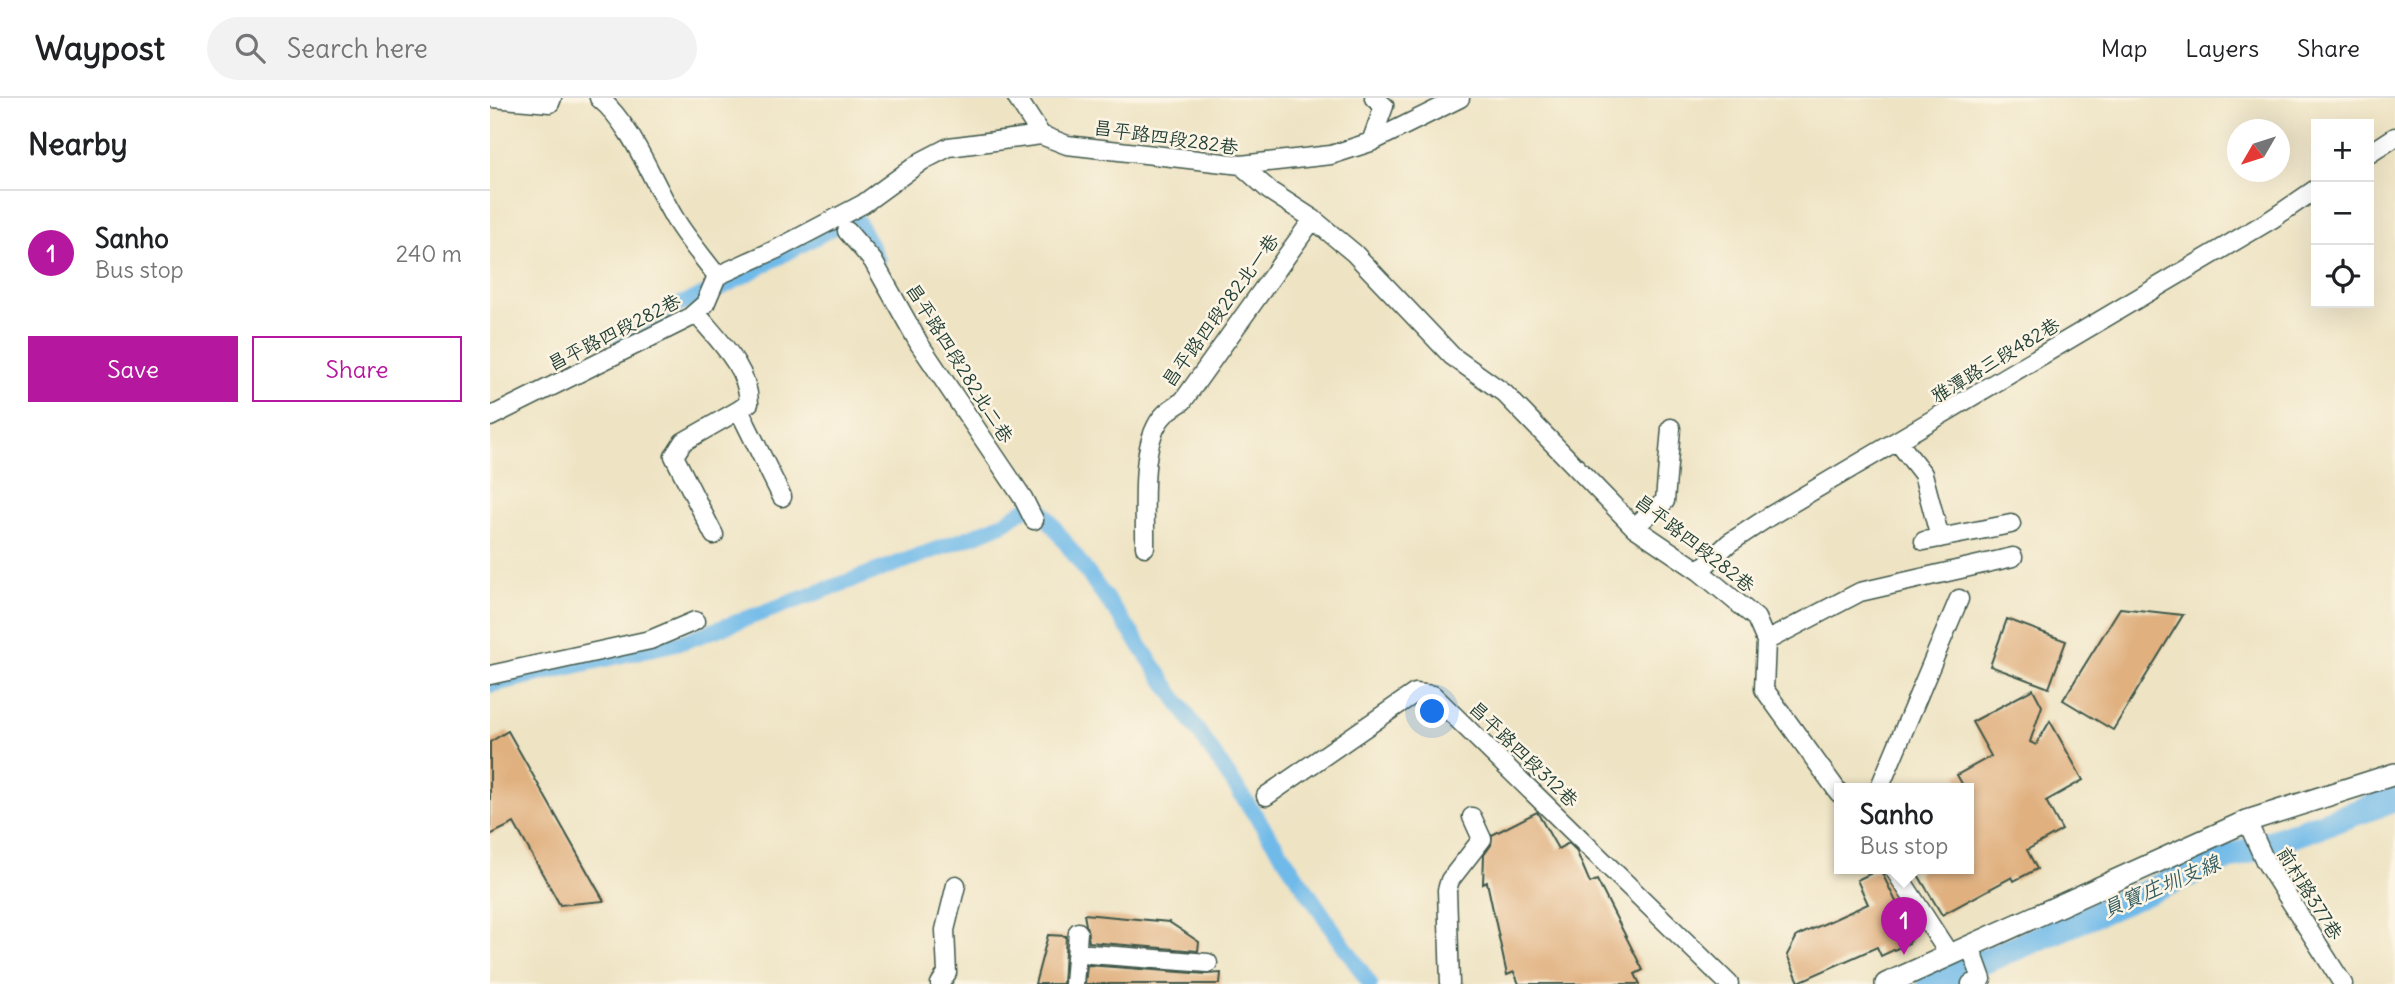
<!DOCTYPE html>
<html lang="en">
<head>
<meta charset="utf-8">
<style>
	body { margin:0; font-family:Delius,"LXGW WenKai TC",sans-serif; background:#f2f2f2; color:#202124 }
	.controls { position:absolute; right:21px; top:21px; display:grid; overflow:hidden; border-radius:0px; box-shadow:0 7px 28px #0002 }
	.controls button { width:63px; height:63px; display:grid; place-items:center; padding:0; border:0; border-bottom:2px solid #e0e0e0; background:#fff; color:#202124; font:35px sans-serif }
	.compass { position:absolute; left:1737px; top:21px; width:63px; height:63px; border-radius:50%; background:#fff; box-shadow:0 7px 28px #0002; rotate:231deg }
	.you { position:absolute; left:943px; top:614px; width:24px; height:24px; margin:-18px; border:5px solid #fff; border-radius:50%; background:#1a73e8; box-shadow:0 0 0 10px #1a73e833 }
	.badge { display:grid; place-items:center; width:46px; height:46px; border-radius:50%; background:#b5179e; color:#fff; font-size:23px; font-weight:700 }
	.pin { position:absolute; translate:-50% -58px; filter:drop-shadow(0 2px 4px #0008) }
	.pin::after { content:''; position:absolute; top:37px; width:24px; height:21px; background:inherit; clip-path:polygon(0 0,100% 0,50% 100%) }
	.popup { position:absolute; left:1344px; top:685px; width:140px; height:91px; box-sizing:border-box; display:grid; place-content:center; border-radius:0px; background:#fff; filter:drop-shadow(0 2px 5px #0005); font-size:23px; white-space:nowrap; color:#757577 }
	.popup b { font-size:26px; color:#202124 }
	.popup::after { content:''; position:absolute; left:50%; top:100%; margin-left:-14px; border:14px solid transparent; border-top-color:#fff }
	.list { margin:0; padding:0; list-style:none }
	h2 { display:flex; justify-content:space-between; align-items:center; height:91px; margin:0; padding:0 28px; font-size:30px }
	h2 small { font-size:23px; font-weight:400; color:#757577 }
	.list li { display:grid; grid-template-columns:46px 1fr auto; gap:21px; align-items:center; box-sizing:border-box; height:126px; padding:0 28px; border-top:2px solid #e0e0e0 }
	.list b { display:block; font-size:26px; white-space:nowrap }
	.list p { margin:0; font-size:23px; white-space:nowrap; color:#757577 }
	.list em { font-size:23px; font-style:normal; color:#757577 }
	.actions { display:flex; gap:14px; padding:21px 28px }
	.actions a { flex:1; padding:16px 0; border:2px solid #b5179e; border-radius:0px; text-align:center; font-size:24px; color:#b5179e }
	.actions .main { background:#b5179e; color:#fff }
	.icon { flex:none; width:38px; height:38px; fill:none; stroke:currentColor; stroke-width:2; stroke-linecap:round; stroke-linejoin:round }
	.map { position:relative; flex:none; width:1905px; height:886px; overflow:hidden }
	header { display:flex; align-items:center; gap:42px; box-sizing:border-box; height:98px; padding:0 35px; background:#fff; border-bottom:2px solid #e0e0e0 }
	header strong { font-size:33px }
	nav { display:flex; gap:38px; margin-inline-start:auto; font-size:24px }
	.search { width:490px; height:63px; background:#f2f2f2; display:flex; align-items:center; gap:18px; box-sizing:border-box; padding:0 24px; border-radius:38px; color:#757577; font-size:26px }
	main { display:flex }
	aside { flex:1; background:#fff }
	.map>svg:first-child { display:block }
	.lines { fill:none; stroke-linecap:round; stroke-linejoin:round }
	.canal { stroke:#70bae9; stroke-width:16 }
	.river { stroke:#70bae9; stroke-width:26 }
	.building { fill:#e0b07f }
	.minor-casing { stroke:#3e5649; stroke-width:21 }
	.tertiary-casing { stroke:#3e5649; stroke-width:24 }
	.minor { stroke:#fff; stroke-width:18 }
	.tertiary { stroke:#fff; stroke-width:21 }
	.labels { text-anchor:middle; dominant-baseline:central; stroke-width:5; stroke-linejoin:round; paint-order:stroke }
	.street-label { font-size:19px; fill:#1f3d34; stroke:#fcf5e5 }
	.water-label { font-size:21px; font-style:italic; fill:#335c61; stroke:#fcf5e5 }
</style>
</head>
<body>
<header>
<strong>Waypost</strong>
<div class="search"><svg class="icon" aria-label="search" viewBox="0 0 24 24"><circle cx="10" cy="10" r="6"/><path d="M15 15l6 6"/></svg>Search here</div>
<nav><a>Map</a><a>Layers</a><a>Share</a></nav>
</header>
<main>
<aside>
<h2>Nearby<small></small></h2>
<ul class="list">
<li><span class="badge">1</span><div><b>Sanho</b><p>Bus stop</p></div><em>240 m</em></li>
</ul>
<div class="actions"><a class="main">Save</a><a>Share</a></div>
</aside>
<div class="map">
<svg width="1905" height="886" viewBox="0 0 1905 886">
	<rect width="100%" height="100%" fill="#fcf5e5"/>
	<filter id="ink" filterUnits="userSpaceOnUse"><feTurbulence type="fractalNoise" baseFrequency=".0143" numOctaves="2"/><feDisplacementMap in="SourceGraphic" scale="14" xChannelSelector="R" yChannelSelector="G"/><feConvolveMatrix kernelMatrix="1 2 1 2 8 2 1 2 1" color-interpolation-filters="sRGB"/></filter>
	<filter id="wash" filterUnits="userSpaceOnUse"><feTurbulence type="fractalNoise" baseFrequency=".00686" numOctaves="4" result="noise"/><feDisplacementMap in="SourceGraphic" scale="28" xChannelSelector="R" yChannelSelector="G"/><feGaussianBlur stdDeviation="1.57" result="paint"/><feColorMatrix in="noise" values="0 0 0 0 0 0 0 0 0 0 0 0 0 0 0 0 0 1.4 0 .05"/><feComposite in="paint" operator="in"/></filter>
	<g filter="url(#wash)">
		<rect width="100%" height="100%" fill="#eee3c3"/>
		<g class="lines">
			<path class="canal" d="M129,249L186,208L231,190L365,118L388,162
				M531,384L640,533L880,886
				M0,587L195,543L483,438L514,425L545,404"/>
			<path class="river" d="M1440,886L1737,760L1905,701"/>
		</g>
		<g id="blocks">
			<path class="building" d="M1630,510L1693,517L1623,632L1573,602Z
				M1517,521L1576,543L1559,590L1500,568Z
				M1543,591L1552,608L1540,644L1546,647L1560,623L1593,682L1556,703L1572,732L1537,752L1547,771L1524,783L1522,779L1452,817L1427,775L1433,771H1479V691H1475L1467,677L1501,658L1482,624Z
				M18,633L114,803L70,807L24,725L0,737V644Z
				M1047,714L1068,751L1079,745L1086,752L1100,785L1107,782L1153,872L1145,876L1150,886H1029L1024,874L1017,877L997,784L993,786L994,757L1001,747L1002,737Z
				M1390,771L1412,816L1417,814L1425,831L1419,845L1391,858L1387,849L1309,884L1297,857L1307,838L1378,806L1367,782Z
				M594,816L679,824L709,844L708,853L599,844Z
				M558,837L576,838L573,886H545Z
				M597,867L717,876L731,875L730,886H595Z"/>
		</g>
	</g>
	<g filter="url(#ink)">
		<use href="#blocks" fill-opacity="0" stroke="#3e5649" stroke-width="2"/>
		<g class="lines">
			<g class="minor-casing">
				<path id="minor" d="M3,0L60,5L62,0
					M109,0C143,28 162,83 185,121C197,141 213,159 227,178
					M527,0L551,37
					M881,44L894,8L884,0
					M1879,56L1905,39
					M751,67L841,57L881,44L970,0
					M357,133L383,163L430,247L533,400L544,422
					M206,215C228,242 258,269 259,305L249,312L292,399
					M0,319L199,220L215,206L227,178L287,151L373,106L432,63L459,49L551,37L577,47L751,67L780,93L823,121L864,155L962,258L1014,295L1144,429L1209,473L1266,520L1276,543L1274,591L1349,695
					M1408,344L1433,376L1450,440
					M1144,429L1175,403L1181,330
					M224,437L184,358L193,344L249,312
					M1434,443L1521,426
					M655,449C656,413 648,342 675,316C680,311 687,307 693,303L823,121
					M1209,473L1239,445L1280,418L1782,121L1826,91
					M1276,543L1370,494L1523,459
					M0,577L160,542L205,523
					M1389,691L1469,501
					M776,698L925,595L943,597L1239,886
					M1757,723L1775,763L1853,886
					M1404,771L1459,856
					M1480,848L1492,881L1481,886
					M587,855L718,865
					M450,886L457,875L455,832L466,787
					M584,886L588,834
					M960,886L957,792L960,782L992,741L982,719"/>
			</g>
			<g class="tertiary-casing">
				<path id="tertiary" d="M1396,886L1757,723L1905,676"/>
			</g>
			<use href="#minor" class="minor"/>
			<use href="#tertiary" class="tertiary"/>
		</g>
	</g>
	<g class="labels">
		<g class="street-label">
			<text transform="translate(676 39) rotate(8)">昌平路四段282巷</text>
			<text transform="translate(730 212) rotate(-54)">昌平路四段282北一巷</text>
			<text transform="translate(124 234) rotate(-27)">昌平路四段282巷</text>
			<text transform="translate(1505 262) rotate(-31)">雅潭路三段482巷</text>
			<text transform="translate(470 265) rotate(58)">昌平路四段282北二巷</text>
			<text transform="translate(1205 445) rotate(38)">昌平路四段282巷</text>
			<text transform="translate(1034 656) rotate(44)">昌平路四段312巷</text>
			<text transform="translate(1820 795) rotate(58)">前村路377巷</text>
		</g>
		<g class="water-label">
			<text transform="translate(1671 788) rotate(-23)">員寶庄圳支線</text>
		</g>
	</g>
</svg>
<div class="controls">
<button>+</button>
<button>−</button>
<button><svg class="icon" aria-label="locate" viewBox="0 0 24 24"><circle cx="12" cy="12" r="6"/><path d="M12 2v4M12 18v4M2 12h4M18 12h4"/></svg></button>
</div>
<svg class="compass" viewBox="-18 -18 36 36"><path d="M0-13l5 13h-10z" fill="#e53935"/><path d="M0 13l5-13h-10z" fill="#757577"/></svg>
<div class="you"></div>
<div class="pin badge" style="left:1414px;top:857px">1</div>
<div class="popup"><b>Sanho</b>Bus stop</div>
</div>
</main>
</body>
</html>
